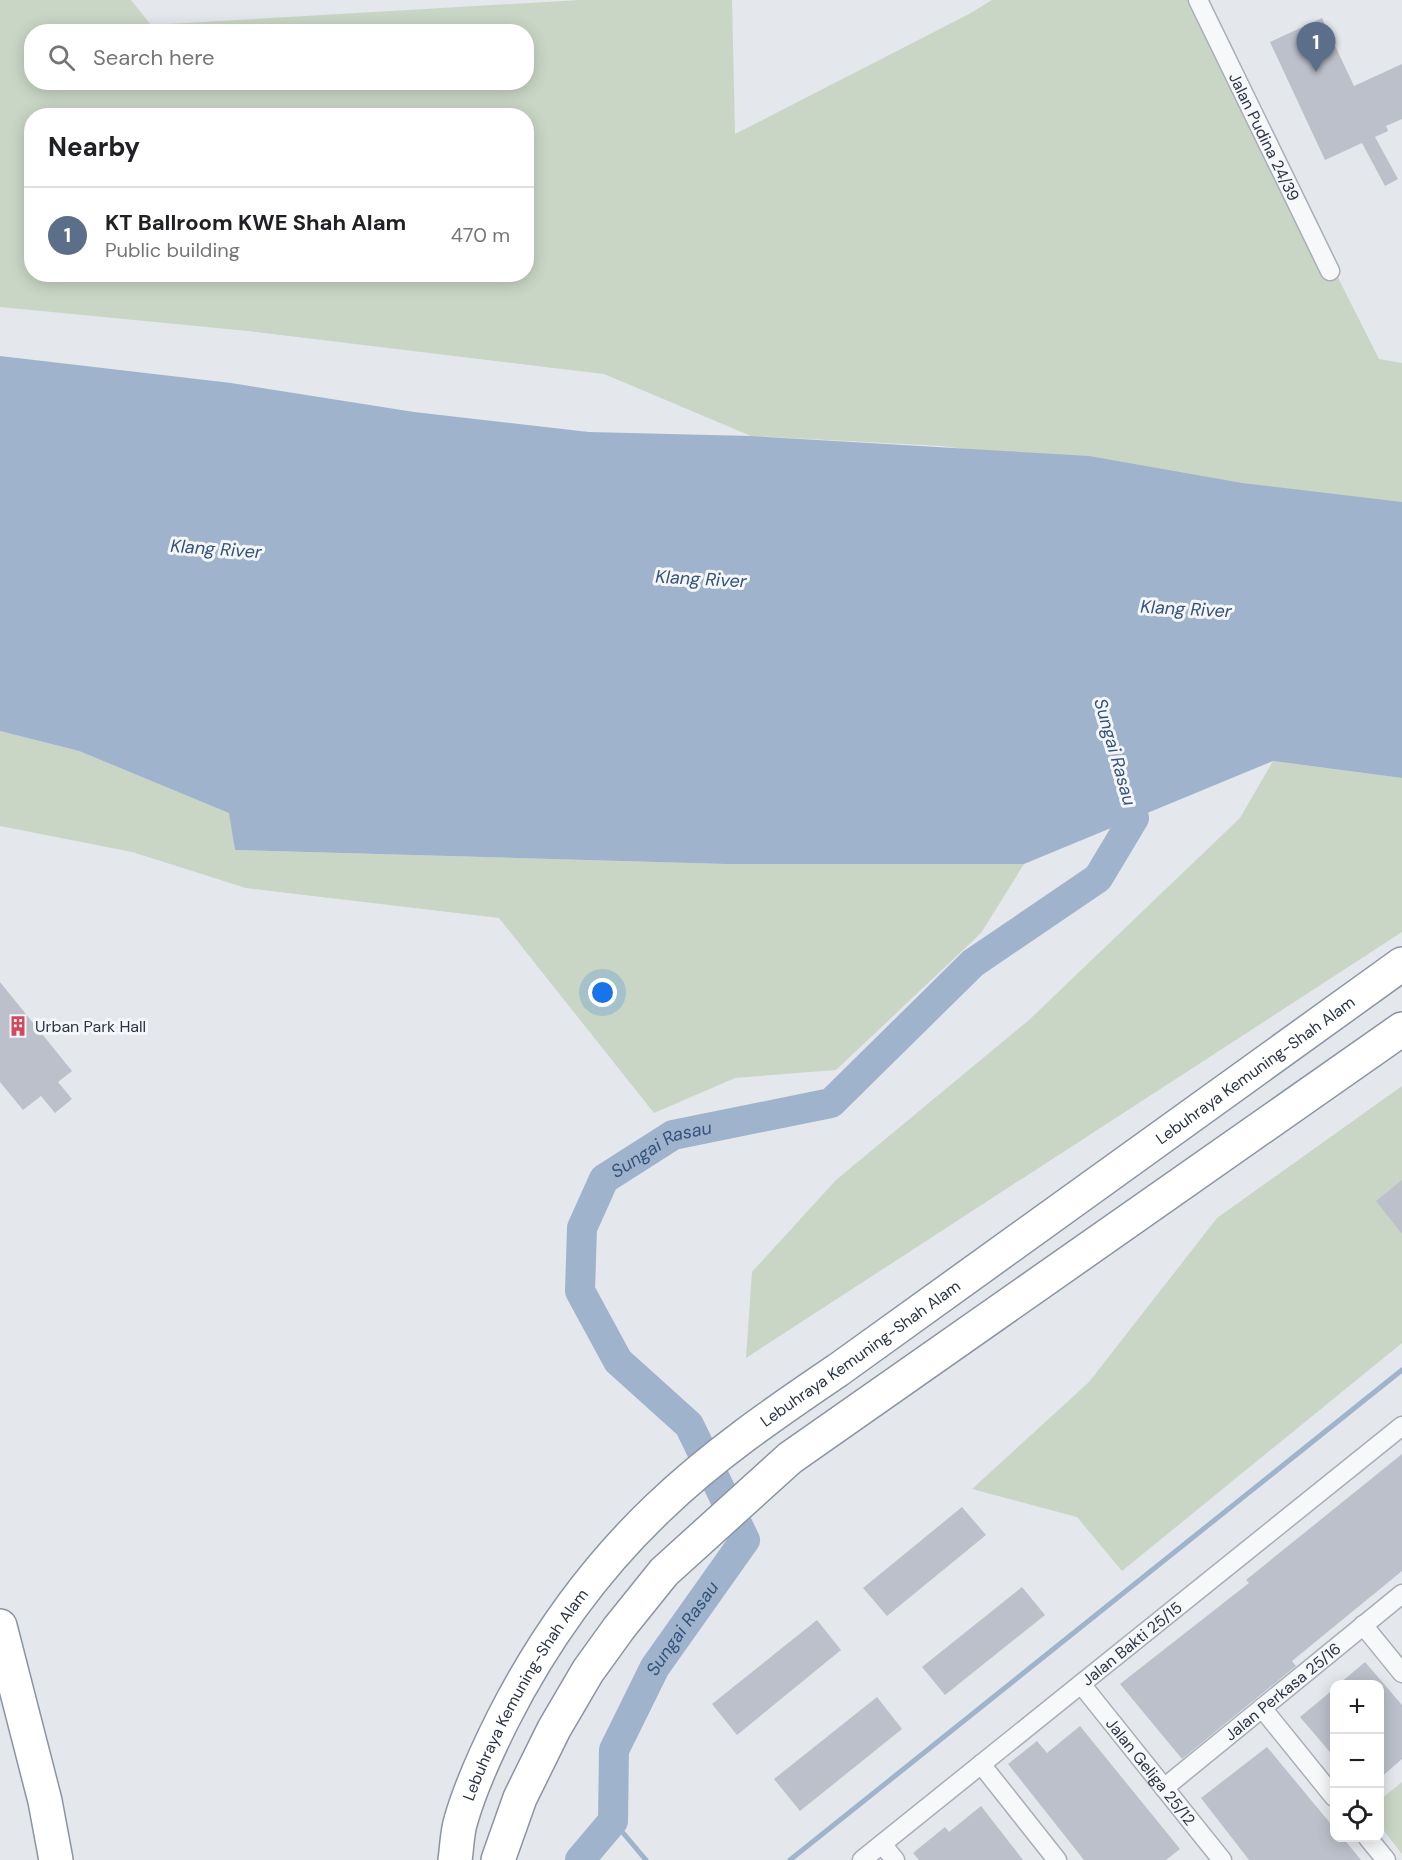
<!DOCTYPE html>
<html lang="en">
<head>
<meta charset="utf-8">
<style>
	body { margin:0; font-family:"DM Sans",sans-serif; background:#f6f6f6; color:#202124 }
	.controls { position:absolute; right:18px; bottom:18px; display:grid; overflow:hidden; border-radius:12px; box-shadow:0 3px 15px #0003 }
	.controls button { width:54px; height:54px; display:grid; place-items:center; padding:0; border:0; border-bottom:2px solid #e0e0e0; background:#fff; color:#202124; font:30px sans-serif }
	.you { position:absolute; left:603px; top:993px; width:21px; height:21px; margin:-15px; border:4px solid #fff; border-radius:50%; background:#1a73e8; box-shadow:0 0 0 9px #1a73e833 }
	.badge { display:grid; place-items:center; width:39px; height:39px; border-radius:50%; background:#2563eb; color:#fff; font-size:20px; font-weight:700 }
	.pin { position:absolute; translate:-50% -50px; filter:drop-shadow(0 2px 3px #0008) }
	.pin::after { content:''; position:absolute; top:32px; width:21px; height:18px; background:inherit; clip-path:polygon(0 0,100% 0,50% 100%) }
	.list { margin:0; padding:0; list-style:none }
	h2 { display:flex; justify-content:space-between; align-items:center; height:78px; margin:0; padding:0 24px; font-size:26px }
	h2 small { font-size:20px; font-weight:400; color:#757577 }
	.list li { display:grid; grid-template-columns:39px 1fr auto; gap:18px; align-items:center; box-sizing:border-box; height:96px; padding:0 24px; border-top:2px solid #e0e0e0 }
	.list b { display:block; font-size:22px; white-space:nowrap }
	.list p { margin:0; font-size:20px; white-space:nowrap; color:#757577 }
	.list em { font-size:20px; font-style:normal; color:#757577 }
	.icon { flex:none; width:33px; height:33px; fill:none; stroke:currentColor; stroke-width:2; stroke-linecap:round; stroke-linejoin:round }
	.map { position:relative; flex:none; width:1402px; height:1860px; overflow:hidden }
	.search { position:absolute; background:#fff; box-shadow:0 3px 15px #0003; left:24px; top:24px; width:510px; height:66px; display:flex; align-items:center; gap:15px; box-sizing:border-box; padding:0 21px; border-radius:24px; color:#757577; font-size:22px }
	.panel { position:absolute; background:#fff; box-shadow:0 3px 15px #0003; left:24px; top:108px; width:510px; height:174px; border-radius:24px }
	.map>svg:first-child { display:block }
	.green { fill:#c9d6c5; fill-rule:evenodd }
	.water { fill:#9fb4cc }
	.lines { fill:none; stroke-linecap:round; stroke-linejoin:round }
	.stream { stroke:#9fb4cc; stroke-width:5 }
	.river { stroke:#9fb4cc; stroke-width:30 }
	.building { fill:#bbc0ca }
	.minor-casing { stroke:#a9aeb7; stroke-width:21 }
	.motorway-casing { stroke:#8b94a3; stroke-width:36 }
	.minor { stroke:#f7f8fa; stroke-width:18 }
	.motorway { stroke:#fff; stroke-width:33 }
	.labels { text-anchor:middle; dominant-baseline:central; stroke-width:6; stroke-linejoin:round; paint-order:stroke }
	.street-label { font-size:16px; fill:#2b3445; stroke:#f4f6f9 }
	.poi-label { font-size:16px; fill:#2b3445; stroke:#f4f6f9; text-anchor:start }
	.water-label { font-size:18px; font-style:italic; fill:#34527a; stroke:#f4f6f9 }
</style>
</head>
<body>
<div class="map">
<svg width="1402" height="1860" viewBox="0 0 1402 1860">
	<rect width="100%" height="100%" fill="#e4e7ec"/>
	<path class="green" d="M0,0H131L151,25L580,0H732L735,134L969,14L992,0H1198L1379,359L1402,363V503L941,446L751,436L604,374L248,331L0,307ZM32,32H526V82H32ZM32,116H526V274H32Z
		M0,731L79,751L230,813L235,850L725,864H1024L981,933L836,1070L735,1078L654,1113L499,918L246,888L132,852L0,826Z
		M1273,761L1402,778V932L746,1358L752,1272L836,1180L1029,1020L1240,818Z
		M1402,1086V1343L1122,1571L1077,1517L972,1489L1089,1382L1217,1218Z
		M1402,1782V1854L1380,1826V1800Z"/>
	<path class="water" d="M0,356L231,383L414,412L589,432L751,436L1089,456L1242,483L1402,502V778L1273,761L1024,864H725L235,850L229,813L79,751L0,731Z"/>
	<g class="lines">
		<path class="stream" d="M613,1821L646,1860
			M790,1860L1402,1370"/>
		<path class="river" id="s1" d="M580,1860L613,1821L614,1750L655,1667L745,1540L689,1425L618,1361L580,1291L582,1228L604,1179L673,1135L831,1103L973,963L1098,878L1134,818L1123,779"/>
	</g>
	<path class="building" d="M1322,18L1354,86L1402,64V119L1386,126L1388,131L1375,137L1398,179L1385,186L1362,143L1325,160L1270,42Z
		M0,982L72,1071L58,1082L72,1099L55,1113L41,1096L23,1110L0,1082Z
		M1402,1180V1234L1376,1201Z
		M1402,1454V1571L1292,1661L1296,1666L1182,1759L1120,1684L1249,1583L1246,1580Z
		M962,1507L986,1535L887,1616L863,1588Z
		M1022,1587L1045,1615L945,1695L922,1667Z
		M817,1620L841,1650L737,1735L712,1704Z
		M1365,1662L1402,1705V1759L1380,1778V1684H1339Z
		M1335,1688V1758L1300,1717Z
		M877,1697L902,1729L800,1811L774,1779Z
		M1080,1726L1180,1849L1166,1860H1084L1008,1764L1037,1741L1047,1753Z
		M1267,1747L1335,1829V1838H1343L1361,1860H1249L1201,1798Z
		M981,1806L1023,1860H919L913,1853L945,1827L949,1832Z"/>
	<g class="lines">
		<g class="minor-casing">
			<g id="minor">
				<path id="s2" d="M1198,0L1330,271"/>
				<path d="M1363,1625L1402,1673"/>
				<path id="s3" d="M1081,1684L1222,1860"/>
				<path d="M1262,1708L1334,1797"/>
				<path d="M981,1764L1057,1860"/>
				<path id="s4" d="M1164,1788L1402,1594"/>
				<path d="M1368,1838L1386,1860"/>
				<path d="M882,1844L895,1860"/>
				<path id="s5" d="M862,1860L1402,1426"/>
			</g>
		</g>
		<g class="motorway-casing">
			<g id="motorway">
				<path d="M0,1626L45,1801L56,1860"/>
				<path id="s6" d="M455,1860C457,1847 457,1832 461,1820C471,1785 487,1751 503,1719C542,1642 595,1568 658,1508C713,1455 776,1412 838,1370L1402,964"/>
				<path d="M498,1860L520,1798L554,1729L588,1671L619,1628L664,1572L790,1458L1402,1029"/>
			</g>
		</g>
		<use href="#minor" class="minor"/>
		<use href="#motorway" class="motorway"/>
	</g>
	<defs>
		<g id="building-bare" transform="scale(1.62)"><path d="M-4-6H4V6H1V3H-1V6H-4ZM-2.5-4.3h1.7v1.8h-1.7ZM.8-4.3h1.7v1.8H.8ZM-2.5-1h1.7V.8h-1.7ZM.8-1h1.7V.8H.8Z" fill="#d1495b" stroke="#f4f6f9" stroke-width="2.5" paint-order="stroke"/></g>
	</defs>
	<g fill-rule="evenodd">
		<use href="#building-bare" x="18" y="1026"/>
	</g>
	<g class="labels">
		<g class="street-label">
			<text stroke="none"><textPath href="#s2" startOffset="152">Jalan Pudina 24/39</textPath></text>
			<text stroke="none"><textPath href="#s6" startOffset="1154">Lebuhraya Kemuning-Shah Alam</textPath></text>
			<text stroke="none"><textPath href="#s6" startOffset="668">Lebuhraya Kemuning-Shah Alam</textPath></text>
			<text stroke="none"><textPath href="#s5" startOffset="346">Jalan Bakti 25/15</textPath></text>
			<text stroke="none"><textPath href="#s4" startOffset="153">Jalan Perkasa 25/16</textPath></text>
			<text stroke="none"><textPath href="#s6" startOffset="182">Lebuhraya Kemuning-Shah Alam</textPath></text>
			<text stroke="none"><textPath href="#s3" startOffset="112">Jalan Geliga 25/12</textPath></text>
		</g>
		<g class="poi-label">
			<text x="35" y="1026">Urban Park Hall</text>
		</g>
		<g class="water-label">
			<text transform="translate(216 549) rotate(4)">Klang River</text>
			<text transform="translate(701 579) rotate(3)">Klang River</text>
			<text transform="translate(1186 609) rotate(3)">Klang River</text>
			<text transform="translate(1115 752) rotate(74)">Sungai Rasau</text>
			<text stroke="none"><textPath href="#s1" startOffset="856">Sungai Rasau</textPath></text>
			<text stroke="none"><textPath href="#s1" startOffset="262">Sungai Rasau</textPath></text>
		</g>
	</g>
</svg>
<div class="controls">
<button>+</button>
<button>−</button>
<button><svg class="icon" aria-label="locate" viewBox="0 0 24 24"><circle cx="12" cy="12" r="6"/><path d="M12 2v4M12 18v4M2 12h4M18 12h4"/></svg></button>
</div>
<div class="you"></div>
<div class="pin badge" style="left:1316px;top:72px;background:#5c6f8a">1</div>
<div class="search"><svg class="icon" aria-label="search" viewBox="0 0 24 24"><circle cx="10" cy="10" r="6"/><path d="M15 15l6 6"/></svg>Search here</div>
<section class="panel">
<h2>Nearby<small></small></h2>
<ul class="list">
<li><span class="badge" style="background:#5c6f8a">1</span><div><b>KT Ballroom KWE Shah Alam</b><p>Public building</p></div><em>470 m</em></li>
</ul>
</section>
</div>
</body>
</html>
